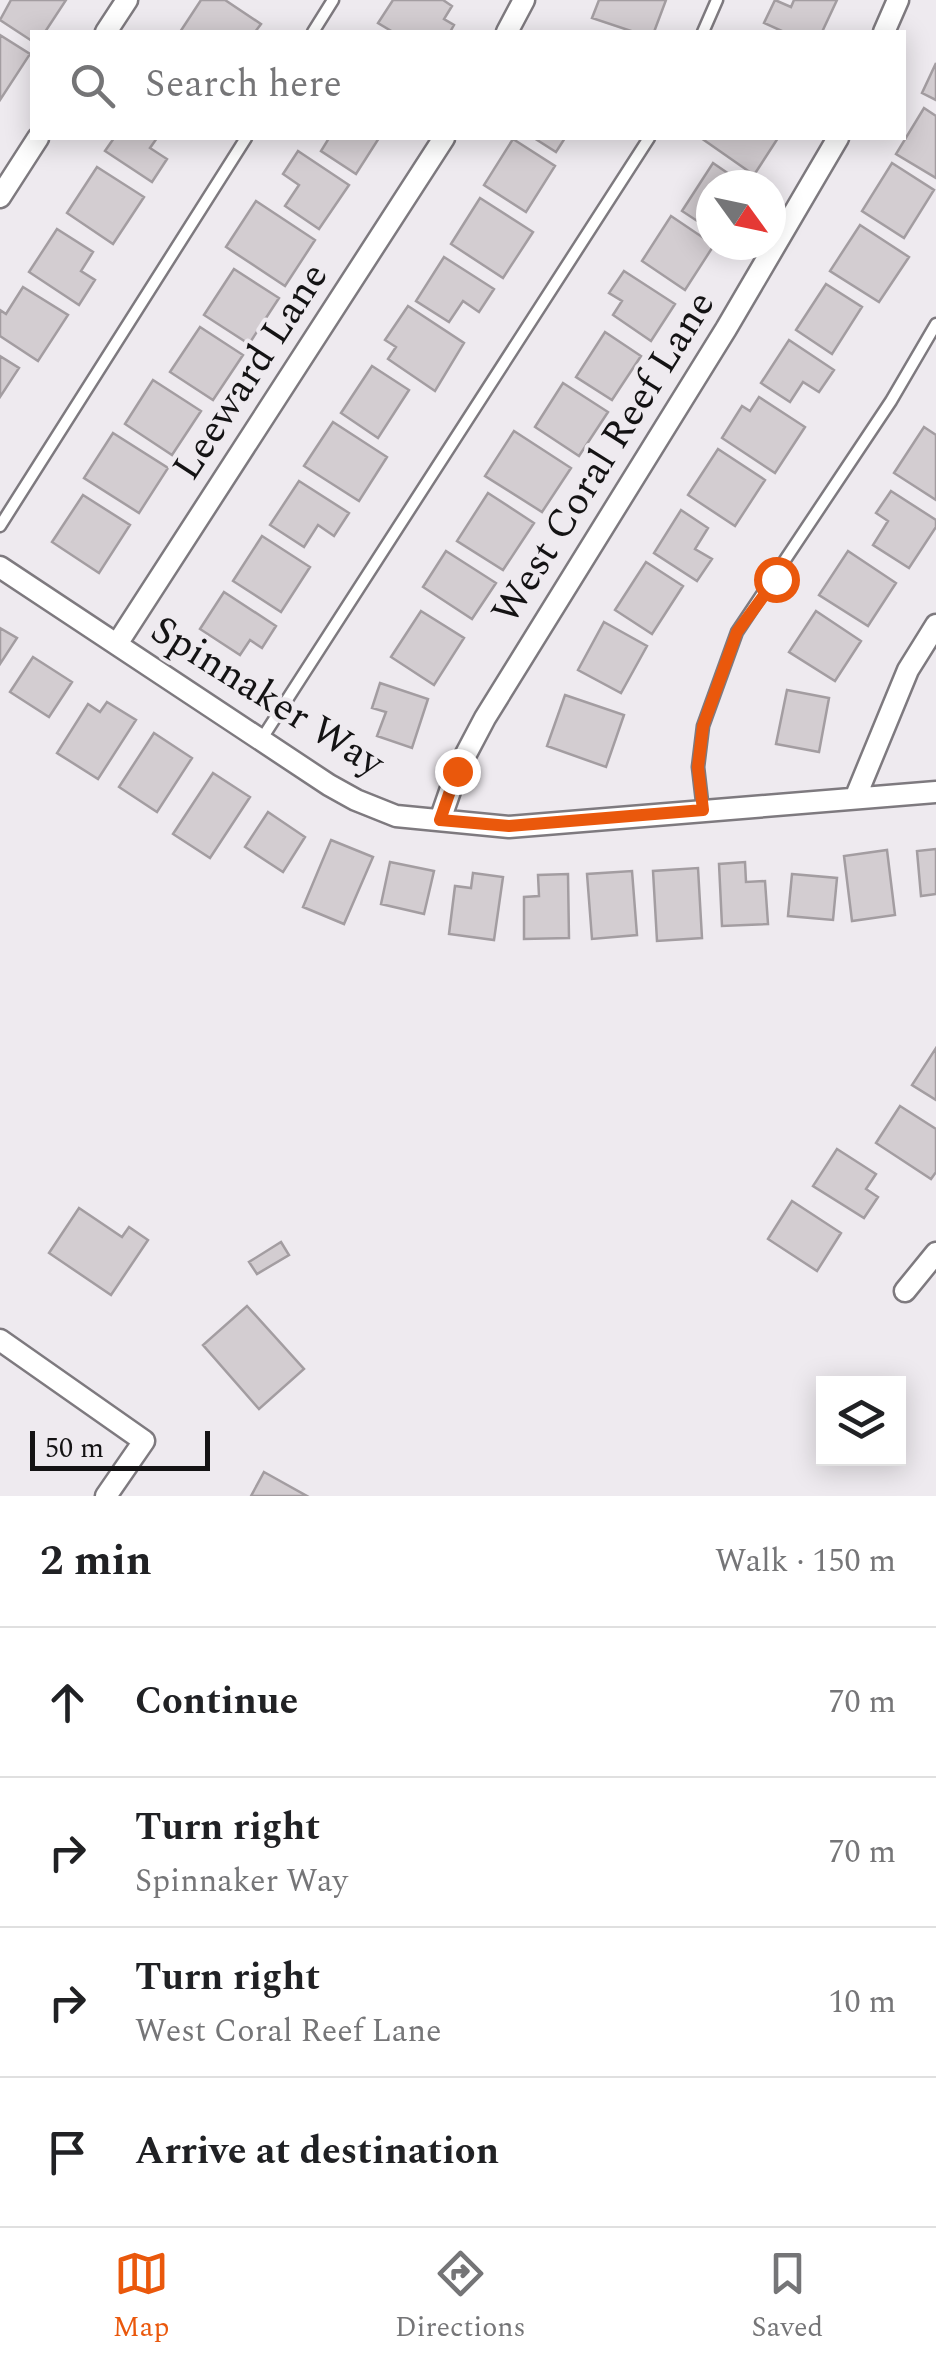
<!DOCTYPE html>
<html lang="en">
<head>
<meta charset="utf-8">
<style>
	body { margin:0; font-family:Spectral,serif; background:#f2f2f2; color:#202124 }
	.controls { position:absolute; right:30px; bottom:30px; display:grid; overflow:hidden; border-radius:0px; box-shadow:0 5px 25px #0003 }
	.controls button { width:90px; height:90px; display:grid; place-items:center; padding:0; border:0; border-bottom:2px solid #e0e0e0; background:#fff; color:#202124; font:50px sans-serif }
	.compass { position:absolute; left:696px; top:170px; width:90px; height:90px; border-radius:50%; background:#fff; box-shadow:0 5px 25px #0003; rotate:123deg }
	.scale { position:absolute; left:30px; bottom:25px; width:180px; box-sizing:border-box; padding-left:10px; border:5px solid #141314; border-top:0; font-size:28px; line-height:35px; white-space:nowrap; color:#141314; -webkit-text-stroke:8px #eeeaef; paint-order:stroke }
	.stop { position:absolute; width:30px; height:30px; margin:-22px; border:8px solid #ea580c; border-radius:50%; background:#fff }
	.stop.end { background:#ea580c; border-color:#fff; box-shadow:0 2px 10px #0008 }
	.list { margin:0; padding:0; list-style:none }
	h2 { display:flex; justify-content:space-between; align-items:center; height:130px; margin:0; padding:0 40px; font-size:42px }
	h2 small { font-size:32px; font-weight:400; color:#757577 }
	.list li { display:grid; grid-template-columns:65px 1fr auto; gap:30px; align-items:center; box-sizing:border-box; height:150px; padding:0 40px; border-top:2px solid #e0e0e0 }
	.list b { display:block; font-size:38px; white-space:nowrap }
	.list p { margin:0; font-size:32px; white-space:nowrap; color:#757577 }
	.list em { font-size:32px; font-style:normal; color:#757577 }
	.icon { flex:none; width:55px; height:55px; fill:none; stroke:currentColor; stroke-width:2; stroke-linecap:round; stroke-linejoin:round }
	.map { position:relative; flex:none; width:936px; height:1496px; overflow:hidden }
	.search { position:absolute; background:#fff; box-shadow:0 5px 25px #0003; left:30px; right:30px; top:30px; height:110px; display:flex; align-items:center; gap:25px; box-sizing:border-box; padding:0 35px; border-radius:0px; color:#757577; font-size:38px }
	.sheet { height:730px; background:#fff }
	nav { display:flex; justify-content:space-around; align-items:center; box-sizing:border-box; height:140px; border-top:2px solid #e0e0e0; background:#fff; font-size:28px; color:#757577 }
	nav a { display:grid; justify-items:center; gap:5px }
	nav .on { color:#ea580c }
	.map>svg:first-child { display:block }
	.building { fill:#d3cdd1; stroke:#a39da1; stroke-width:2.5 }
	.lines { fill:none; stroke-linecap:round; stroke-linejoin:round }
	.lane-casing { stroke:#7e7a7f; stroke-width:15 }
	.street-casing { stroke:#7e7a7f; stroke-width:25 }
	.lane { stroke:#fff; stroke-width:10 }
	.street { stroke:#fff; stroke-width:20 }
	.route { stroke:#ea580c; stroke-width:12 }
	.labels { text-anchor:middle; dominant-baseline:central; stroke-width:8; stroke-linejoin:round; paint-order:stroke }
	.street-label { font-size:40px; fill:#141314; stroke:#eeeaef }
</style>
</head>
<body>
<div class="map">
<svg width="936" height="1496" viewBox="0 0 936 1496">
	<rect width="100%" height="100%" fill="#eeeaef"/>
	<path class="building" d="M11,0H66L45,32H32V41L0,20Z
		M201,0H225L261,24L255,32H180Z
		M393,0H443L452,6L444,19L454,25L450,32H393L378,23Z
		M599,0H666L654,32H634L592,18Z
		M775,0L791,7L794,0H837L822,32H784L764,23Z
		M0,35L30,54L0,100Z
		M936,63V100L922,93Z
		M924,108L936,116V178L896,154Z
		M114,138H157L150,148L167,159L152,182L105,151Z
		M329,138H379L356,174L321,151Z
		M534,138H565L556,152Z
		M701,138H778L754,175Z
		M513,139L555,166L526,212L484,185Z
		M298,151L349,185L319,229L285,206L299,185L283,174Z
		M713,163L745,185H711V230L682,211Z
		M892,163L934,190L904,238L862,211Z
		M97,167L144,197L113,244L67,213Z
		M480,198L533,232L503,278L451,244Z
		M256,201L315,240L285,286L226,247Z
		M671,216L714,245L685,290L642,261Z
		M860,225L909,257L879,302L830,271Z
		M57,229L93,252L81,271L95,280L79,305L29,272Z
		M444,257L494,289L479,312L463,301L449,322L416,301Z
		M234,269L279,298L249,344L204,315Z
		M624,271L675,304L651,341L613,315L622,301L609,293Z
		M826,284L862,307L832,354L796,330Z
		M23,287L68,315L38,361L0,336V310L6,314Z
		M408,306L464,343L435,391L388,359L396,347L385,340Z
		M200,327L243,355L213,400L170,372Z
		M605,332L641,356L612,400L576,377Z
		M789,340L834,370L819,392L803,382L790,402L761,383Z
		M0,356L19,368L0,397Z
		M372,366L409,390L378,438L341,413Z
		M153,380L201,411L172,455L125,424Z
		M563,383L608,412L579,456L535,427Z
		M759,397L805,427L775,473L722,438L742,406L750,411Z
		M333,422L387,457L359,501L304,466Z
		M924,427L936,435V500L894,473Z
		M514,431L571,468L542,512L485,476Z
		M113,433L168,468L139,513L84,478Z
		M718,449L765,480L735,526L688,495Z
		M299,481L349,513L334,536L318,525L304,547L270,525Z
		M891,491L936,520V527L909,568L873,545L888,521L876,513Z
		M488,493L534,523L503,570L457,541Z
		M83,495L130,525L99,573L52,542Z
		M681,510L708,528L695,549L712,559L697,581L654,553Z
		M262,536L310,567L281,612L233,581Z
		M446,551L496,583L472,619L423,587Z
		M848,551L896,583L868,626L819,595Z
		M646,562L683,586L652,634L615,610Z
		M224,592L276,626L262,648L250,640L240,655L200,629Z
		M421,611L464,638L434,685L391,657Z
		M816,611L861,641L835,681L789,652Z
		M604,622L647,646L621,693L578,670Z
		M0,628L17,638L0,664Z
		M33,657L72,682L49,717L10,692Z
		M380,683L428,699L412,748L377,736L386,712L372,708Z
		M787,690L829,698L819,752L776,744Z
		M565,695L624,715L606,767L547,746Z
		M107,702L136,720L98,779L57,753L88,704L100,712Z
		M154,733L192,758L157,812L119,787Z
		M213,773L250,797L210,858L173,834Z
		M268,812L305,837L283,872L245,847Z
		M331,840L373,857L344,924L303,907Z
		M936,849V894L921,896L917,851Z
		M887,850L895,915L852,921L844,856Z
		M390,862L434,871L424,914L381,904Z
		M745,862L746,882L765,881L768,924L722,926L719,864Z
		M698,868L702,938L657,941L653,871Z
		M632,871L637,935L592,939L587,874Z
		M473,873L503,877L494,940L449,934L455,886L471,888Z
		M568,874L569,938L524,939V897L539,896L538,875Z
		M792,874L837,878L833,920L788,916Z
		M936,1048V1100L912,1085Z
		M900,1106L936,1129V1172L931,1179L876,1143Z
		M837,1149L876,1174L866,1189L878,1197L864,1218L813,1186Z
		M792,1201L841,1233L817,1271L768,1239Z
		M79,1208L122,1237L129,1227L148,1240L111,1295L49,1253Z
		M281,1242L289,1255L257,1274L249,1262Z
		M247,1306L304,1369L259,1409L203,1345Z
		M264,1472L307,1496H251Z"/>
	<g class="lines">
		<g class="lane-casing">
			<path id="lane" d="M313,32L333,0
				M703,32L717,0
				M0,526L246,138
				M261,740L649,138
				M703,810L698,767L703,726L737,632L891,401L936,324"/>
		</g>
		<g class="street-casing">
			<path id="street" d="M106,32L127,0
				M507,32L524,0
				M884,32L898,0
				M0,197L38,138
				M0,567L329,785L356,800L396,816L509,827L936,792
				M117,644L444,138
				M856,796L908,670L936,625
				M440,820L457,771L485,718L726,329L838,138
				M905,1291L936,1253
				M0,1340L144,1441L106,1496"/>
		</g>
		<use href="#lane" class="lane"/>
		<use href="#street" class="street"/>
	</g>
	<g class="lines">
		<path class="route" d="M457,771L440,820L509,826L703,810L698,767L703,726L737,632L776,579"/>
	</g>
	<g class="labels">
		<g class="street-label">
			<text transform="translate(251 372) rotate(-57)">Leeward Lane</text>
			<text transform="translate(604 458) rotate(-58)">West Coral Reef Lane</text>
			<text transform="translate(267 697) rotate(32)">Spinnaker Way</text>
		</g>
	</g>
</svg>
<div class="controls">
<button><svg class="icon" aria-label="layers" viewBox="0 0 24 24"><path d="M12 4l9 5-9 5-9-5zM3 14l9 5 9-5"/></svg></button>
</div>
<svg class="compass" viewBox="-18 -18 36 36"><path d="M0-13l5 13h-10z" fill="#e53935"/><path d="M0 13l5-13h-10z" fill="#757577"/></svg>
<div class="scale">50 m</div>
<div class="stop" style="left:776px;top:579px"></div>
<div class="stop end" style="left:457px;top:771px"></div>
<div class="search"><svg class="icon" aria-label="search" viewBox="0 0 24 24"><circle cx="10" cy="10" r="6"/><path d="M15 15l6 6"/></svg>Search here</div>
</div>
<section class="sheet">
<h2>2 min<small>Walk · 150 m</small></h2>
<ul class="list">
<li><svg class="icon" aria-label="ahead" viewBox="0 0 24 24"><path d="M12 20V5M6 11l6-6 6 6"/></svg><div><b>Continue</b></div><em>70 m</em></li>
<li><svg class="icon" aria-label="right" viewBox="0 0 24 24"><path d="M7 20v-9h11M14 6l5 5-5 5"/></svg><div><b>Turn right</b><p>Spinnaker Way</p></div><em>70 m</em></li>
<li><svg class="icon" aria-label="right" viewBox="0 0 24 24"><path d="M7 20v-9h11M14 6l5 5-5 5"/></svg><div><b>Turn right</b><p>West Coral Reef Lane</p></div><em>10 m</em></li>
<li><svg class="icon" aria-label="arrive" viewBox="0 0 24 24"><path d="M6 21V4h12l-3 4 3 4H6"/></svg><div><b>Arrive at destination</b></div></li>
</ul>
</section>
<nav>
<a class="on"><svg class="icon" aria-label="map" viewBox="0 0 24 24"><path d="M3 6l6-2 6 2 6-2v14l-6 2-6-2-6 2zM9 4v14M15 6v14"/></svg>Map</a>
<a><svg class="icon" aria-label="directions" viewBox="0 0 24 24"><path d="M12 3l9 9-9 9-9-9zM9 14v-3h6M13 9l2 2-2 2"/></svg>Directions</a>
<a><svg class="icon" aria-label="saved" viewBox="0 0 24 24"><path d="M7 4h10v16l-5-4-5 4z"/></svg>Saved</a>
</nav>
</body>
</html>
